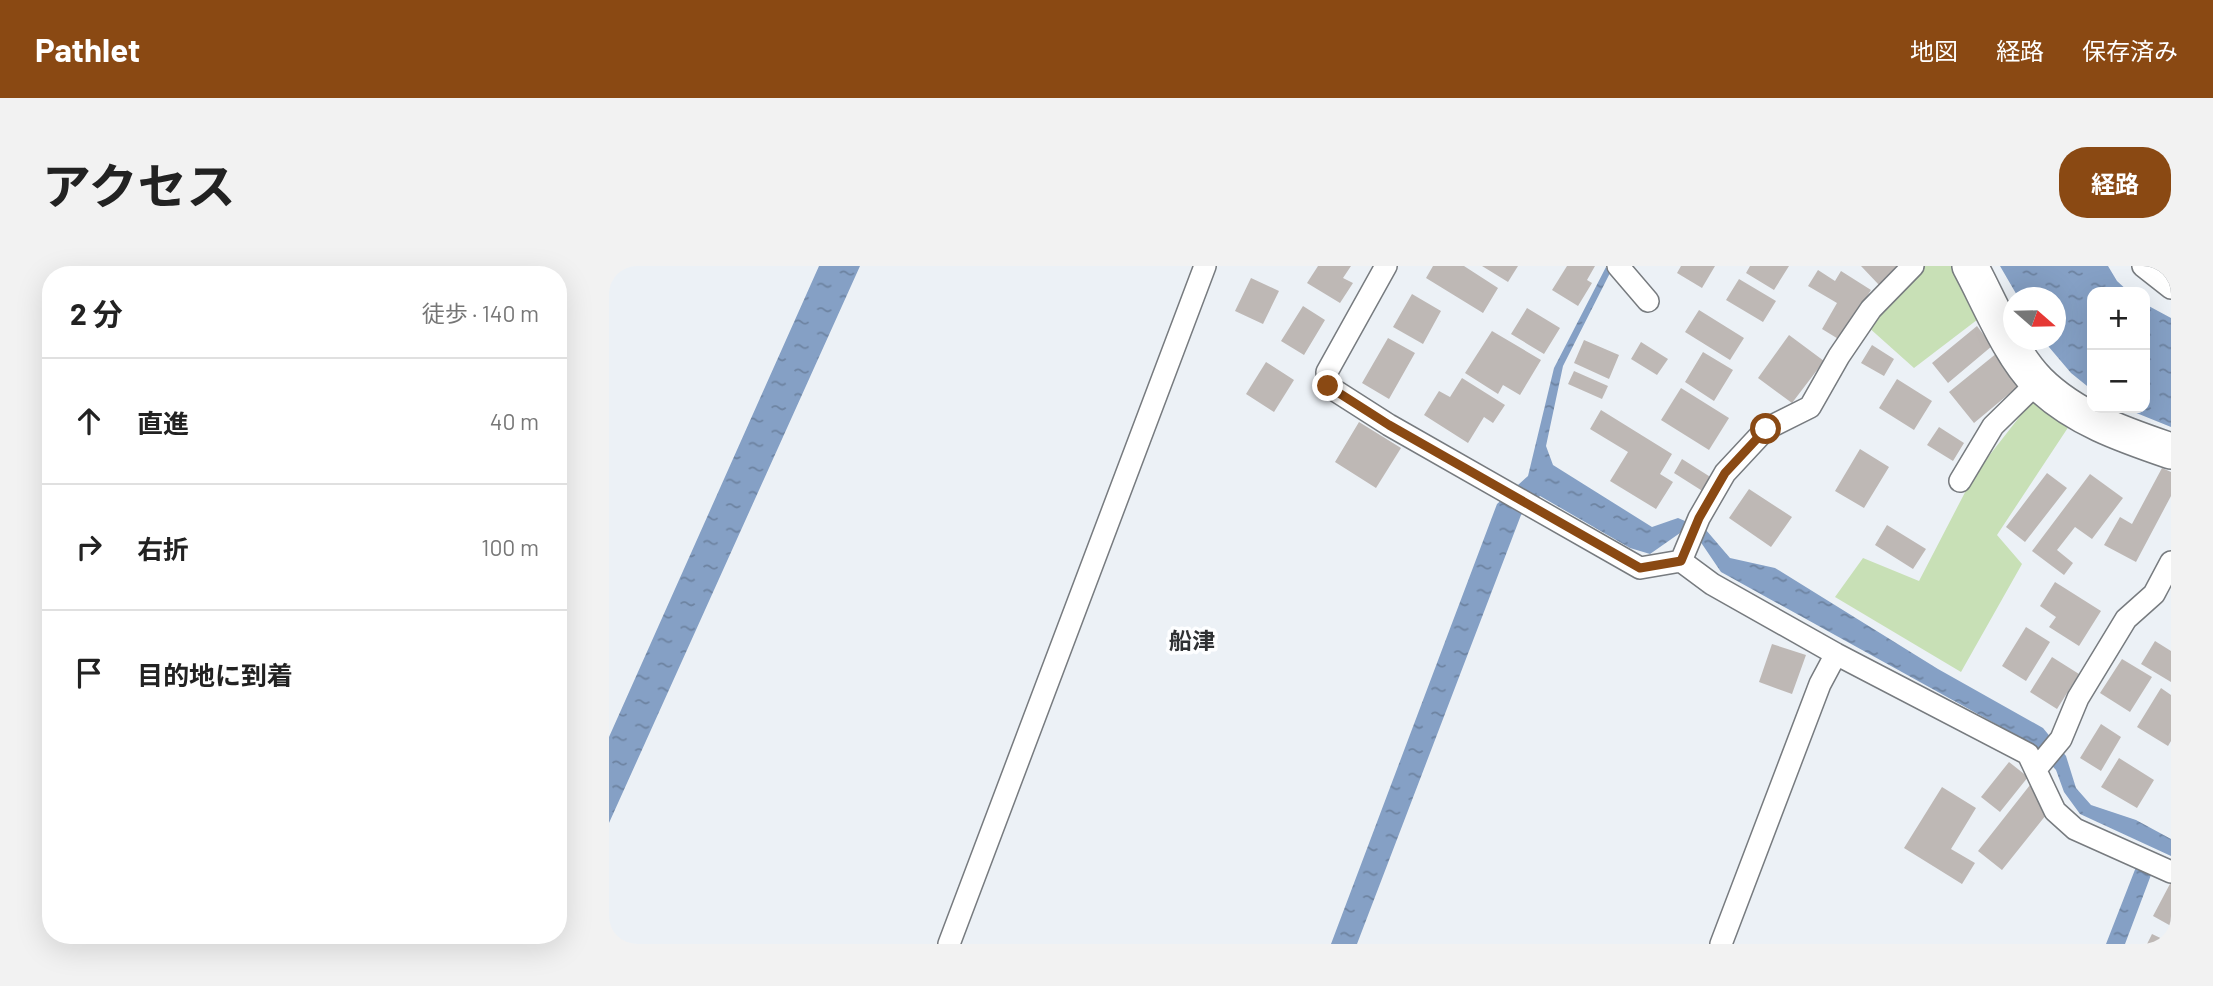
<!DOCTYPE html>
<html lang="ja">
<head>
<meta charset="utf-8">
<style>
	body { margin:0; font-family:Barlow,"Noto Sans JP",sans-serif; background:#f2f2f2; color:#222 }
	.controls { position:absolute; right:21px; top:21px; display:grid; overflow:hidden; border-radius:14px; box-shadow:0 7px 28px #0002 }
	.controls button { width:63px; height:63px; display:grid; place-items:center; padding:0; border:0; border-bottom:2px solid #e0e0e0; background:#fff; color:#222; font:35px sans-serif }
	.compass { position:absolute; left:1394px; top:21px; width:63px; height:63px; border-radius:50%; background:#fff; box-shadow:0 7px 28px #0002; rotate:110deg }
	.stop { position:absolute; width:21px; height:21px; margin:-16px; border:5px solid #8a4913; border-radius:50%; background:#fff }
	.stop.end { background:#8a4913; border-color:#fff; box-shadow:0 2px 7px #0008 }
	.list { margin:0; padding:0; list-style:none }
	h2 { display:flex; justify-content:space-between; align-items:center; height:91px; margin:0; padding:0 28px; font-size:30px }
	h2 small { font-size:23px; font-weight:400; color:#767676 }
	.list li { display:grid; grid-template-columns:46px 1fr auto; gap:21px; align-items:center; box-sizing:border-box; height:126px; padding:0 28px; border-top:2px solid #e0e0e0 }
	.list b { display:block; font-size:26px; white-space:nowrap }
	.list em { font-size:23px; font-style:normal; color:#767676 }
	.icon { flex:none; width:38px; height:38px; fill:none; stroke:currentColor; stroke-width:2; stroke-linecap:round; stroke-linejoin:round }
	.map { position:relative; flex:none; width:1562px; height:678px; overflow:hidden; border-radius:28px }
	header { display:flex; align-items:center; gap:42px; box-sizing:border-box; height:98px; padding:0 35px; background:#8a4913; color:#fff }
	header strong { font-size:33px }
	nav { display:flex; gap:38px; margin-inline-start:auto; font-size:24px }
	.intro { display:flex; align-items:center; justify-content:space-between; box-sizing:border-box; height:168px; padding:0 42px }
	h1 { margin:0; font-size:49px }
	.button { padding:18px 32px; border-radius:28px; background:#8a4913; color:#fff; font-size:24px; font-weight:700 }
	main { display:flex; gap:42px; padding:0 42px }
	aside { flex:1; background:#fff; border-radius:28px; box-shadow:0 7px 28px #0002 }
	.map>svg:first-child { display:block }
	.green { fill:#c8e0b6 }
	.water { fill:url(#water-ripples) }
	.building { fill:#beb8b5 }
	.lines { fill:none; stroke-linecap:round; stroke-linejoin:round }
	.minor-casing { stroke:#777b7f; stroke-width:24 }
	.primary-casing { stroke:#777b7f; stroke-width:38 }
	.minor { stroke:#fff; stroke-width:21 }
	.primary { stroke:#fff; stroke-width:35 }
	.route { stroke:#8a4913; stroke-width:9 }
	.labels { text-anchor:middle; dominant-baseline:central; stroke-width:7; stroke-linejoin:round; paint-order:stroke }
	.neighbourhood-label { font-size:23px; font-weight:bold; fill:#2f3133; stroke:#fdfeff }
</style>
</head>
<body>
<header>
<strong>Pathlet</strong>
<nav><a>地図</a><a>経路</a><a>保存済み</a></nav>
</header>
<div class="intro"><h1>アクセス</h1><a class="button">経路</a></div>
<main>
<aside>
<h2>2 分<small>徒歩 · 140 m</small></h2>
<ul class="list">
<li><svg class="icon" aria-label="ahead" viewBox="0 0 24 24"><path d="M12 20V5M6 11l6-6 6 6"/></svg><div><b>直進</b></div><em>40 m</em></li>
<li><svg class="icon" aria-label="right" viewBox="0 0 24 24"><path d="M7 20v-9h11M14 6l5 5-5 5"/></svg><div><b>右折</b></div><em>100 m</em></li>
<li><svg class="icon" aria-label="arrive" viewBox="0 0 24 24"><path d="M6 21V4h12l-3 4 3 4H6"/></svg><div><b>目的地に到着</b></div></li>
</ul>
</aside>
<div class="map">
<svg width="1562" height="678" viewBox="0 0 1562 678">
	<defs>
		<pattern id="water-ripples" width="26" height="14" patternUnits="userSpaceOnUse" patternTransform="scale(1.75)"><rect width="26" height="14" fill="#85a0c5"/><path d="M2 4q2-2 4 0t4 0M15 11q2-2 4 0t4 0" fill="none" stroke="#6d83a1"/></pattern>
	</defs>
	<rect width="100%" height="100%" fill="#ecf1f6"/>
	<path class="green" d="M1315,0H1355L1381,44L1305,102L1258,60Z
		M1429,127L1466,151L1388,269L1413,298L1352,406L1226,331L1254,292L1310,315L1365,209Z"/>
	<path class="water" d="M210,0H251L0,557V471Z
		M1391,0H1499L1508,15L1520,26H1483V124L1462,107L1434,74H1447V32L1409,31Z
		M997,1L1001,7L954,100L937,180L944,199L1043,261L1069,252L1097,264L1121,292L1166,302L1329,403L1434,462L1457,490L1467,522L1482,539L1527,554L1562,573V590L1471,548L1455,526L1447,504L1423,478L1112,306L1091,275L1071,267L1041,288L1021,282L931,230L912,249L748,678H722L888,238L919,210L945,102Z
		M1536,38L1562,52V161L1515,142H1536Z
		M1527,601L1542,609L1516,678H1497Z"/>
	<path class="building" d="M709,0H742L734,12L744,17L731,37L698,17Z
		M824,0H855L889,22L874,47L817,12Z
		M873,0H909L899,16Z
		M958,0H986L978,14L983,17L969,40L943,24Z
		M1072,0H1106L1093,22L1068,7Z
		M1141,0H1180L1165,24L1137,7Z
		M1252,0H1292L1271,20Z
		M1209,4L1226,15L1232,5L1262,24L1231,74L1213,63L1228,37L1199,20Z
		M642,12L670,25L654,58L626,45Z
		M1130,13L1167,35L1154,56L1117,34Z
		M803,28L832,45L814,78L784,61Z
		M694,40L716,54L695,89L672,75Z
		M918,42L951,62L935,88L902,68Z
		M1090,44L1135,72L1121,94L1076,66Z
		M1368,60L1383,80L1339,117L1323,97Z
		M883,65L932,94L911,129L894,119L889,128L856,107Z
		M1180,69L1215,95L1183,137L1149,112Z
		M779,72L806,87L780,133L753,117Z
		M975,74L1010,89L1000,113L965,97Z
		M1032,76L1059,93L1048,109L1022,93Z
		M1263,79L1285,93L1275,110L1252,97Z
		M1094,86L1124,104L1105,135L1076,116Z
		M1388,87L1413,117L1365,157L1340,126Z
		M657,96L685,114L665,146L637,128Z
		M965,105L999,120L993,133L959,118Z
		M853,112L896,139L884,157L875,151L859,177L815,149L830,125L841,131Z
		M1288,113L1323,135L1305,164L1270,142Z
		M1072,122L1120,152L1100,184L1052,154Z
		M992,144L1063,188L1051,208L1064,216L1047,243L1001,215L1019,186L981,163Z
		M750,156L792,182L767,222L726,196Z
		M1330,161L1355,177L1344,195L1318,179Z
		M1251,183L1280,201L1255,242L1226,225Z
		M1073,193L1103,212L1095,226L1065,207Z
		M1553,202L1562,206V230L1527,296L1495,279L1511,251L1523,258Z
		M1438,207L1458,222L1416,276L1397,261Z
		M1481,208L1514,232L1483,273L1466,261L1448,284L1464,297L1455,309L1423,285Z
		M1140,223L1183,251L1162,281L1120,252Z
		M1278,259L1317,283L1304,303L1266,279Z
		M1446,316L1492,345L1470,380L1440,361L1447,351L1431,340Z
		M1417,361L1441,376L1417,415L1393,400Z
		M1546,375L1562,385V416L1532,398Z
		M1163,378L1197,389L1183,428L1150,416Z
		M1443,391L1470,408L1448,443L1421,426Z
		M1513,393L1543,411L1521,446L1491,427Z
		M1552,422L1562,429V475L1559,480L1528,461Z
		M1492,458L1512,471L1492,505L1471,492Z
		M1510,492L1545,514L1528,542L1492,521Z
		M1400,496L1419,511L1391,546L1372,531Z
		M1421,519L1437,549L1393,604L1369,585Z
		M1333,521L1367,542L1342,583L1366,597L1353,618L1295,582Z
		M1562,616V660L1544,650Z
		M1543,668L1562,677V678H1538Z"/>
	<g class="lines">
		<g class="minor-casing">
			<path id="minor" d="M777,0L718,106L719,120L780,159L1031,302L1072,295
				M1009,0L1039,35
				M1304,0L1262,43L1230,90L1201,141L1157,163L1116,207L1090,252L1072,295L1103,318L1227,388L1419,488L1446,545L1466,563L1562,606
				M1534,0L1562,22
				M1351,215L1384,160L1429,116
				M1427,503L1452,473L1469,432L1517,353L1545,328L1562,296
				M340,678L596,0
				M1112,678L1211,418L1227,388"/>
		</g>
		<g class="primary-casing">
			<path id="primary" d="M1361,0C1380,35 1401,88 1429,116C1465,152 1515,169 1562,185"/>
		</g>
		<use href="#minor" class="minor"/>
		<use href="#primary" class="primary"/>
	</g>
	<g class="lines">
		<path class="route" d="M719,120L780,159L1031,302L1072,295L1090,252L1116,207L1157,163"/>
	</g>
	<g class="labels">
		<g class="neighbourhood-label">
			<text x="583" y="374">船津</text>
		</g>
	</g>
</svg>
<div class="controls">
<button>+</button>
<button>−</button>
</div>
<svg class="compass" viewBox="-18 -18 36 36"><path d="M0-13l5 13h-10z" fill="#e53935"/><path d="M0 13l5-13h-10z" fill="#767676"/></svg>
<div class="stop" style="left:1157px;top:163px"></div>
<div class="stop end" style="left:719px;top:120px"></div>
</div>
</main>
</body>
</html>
